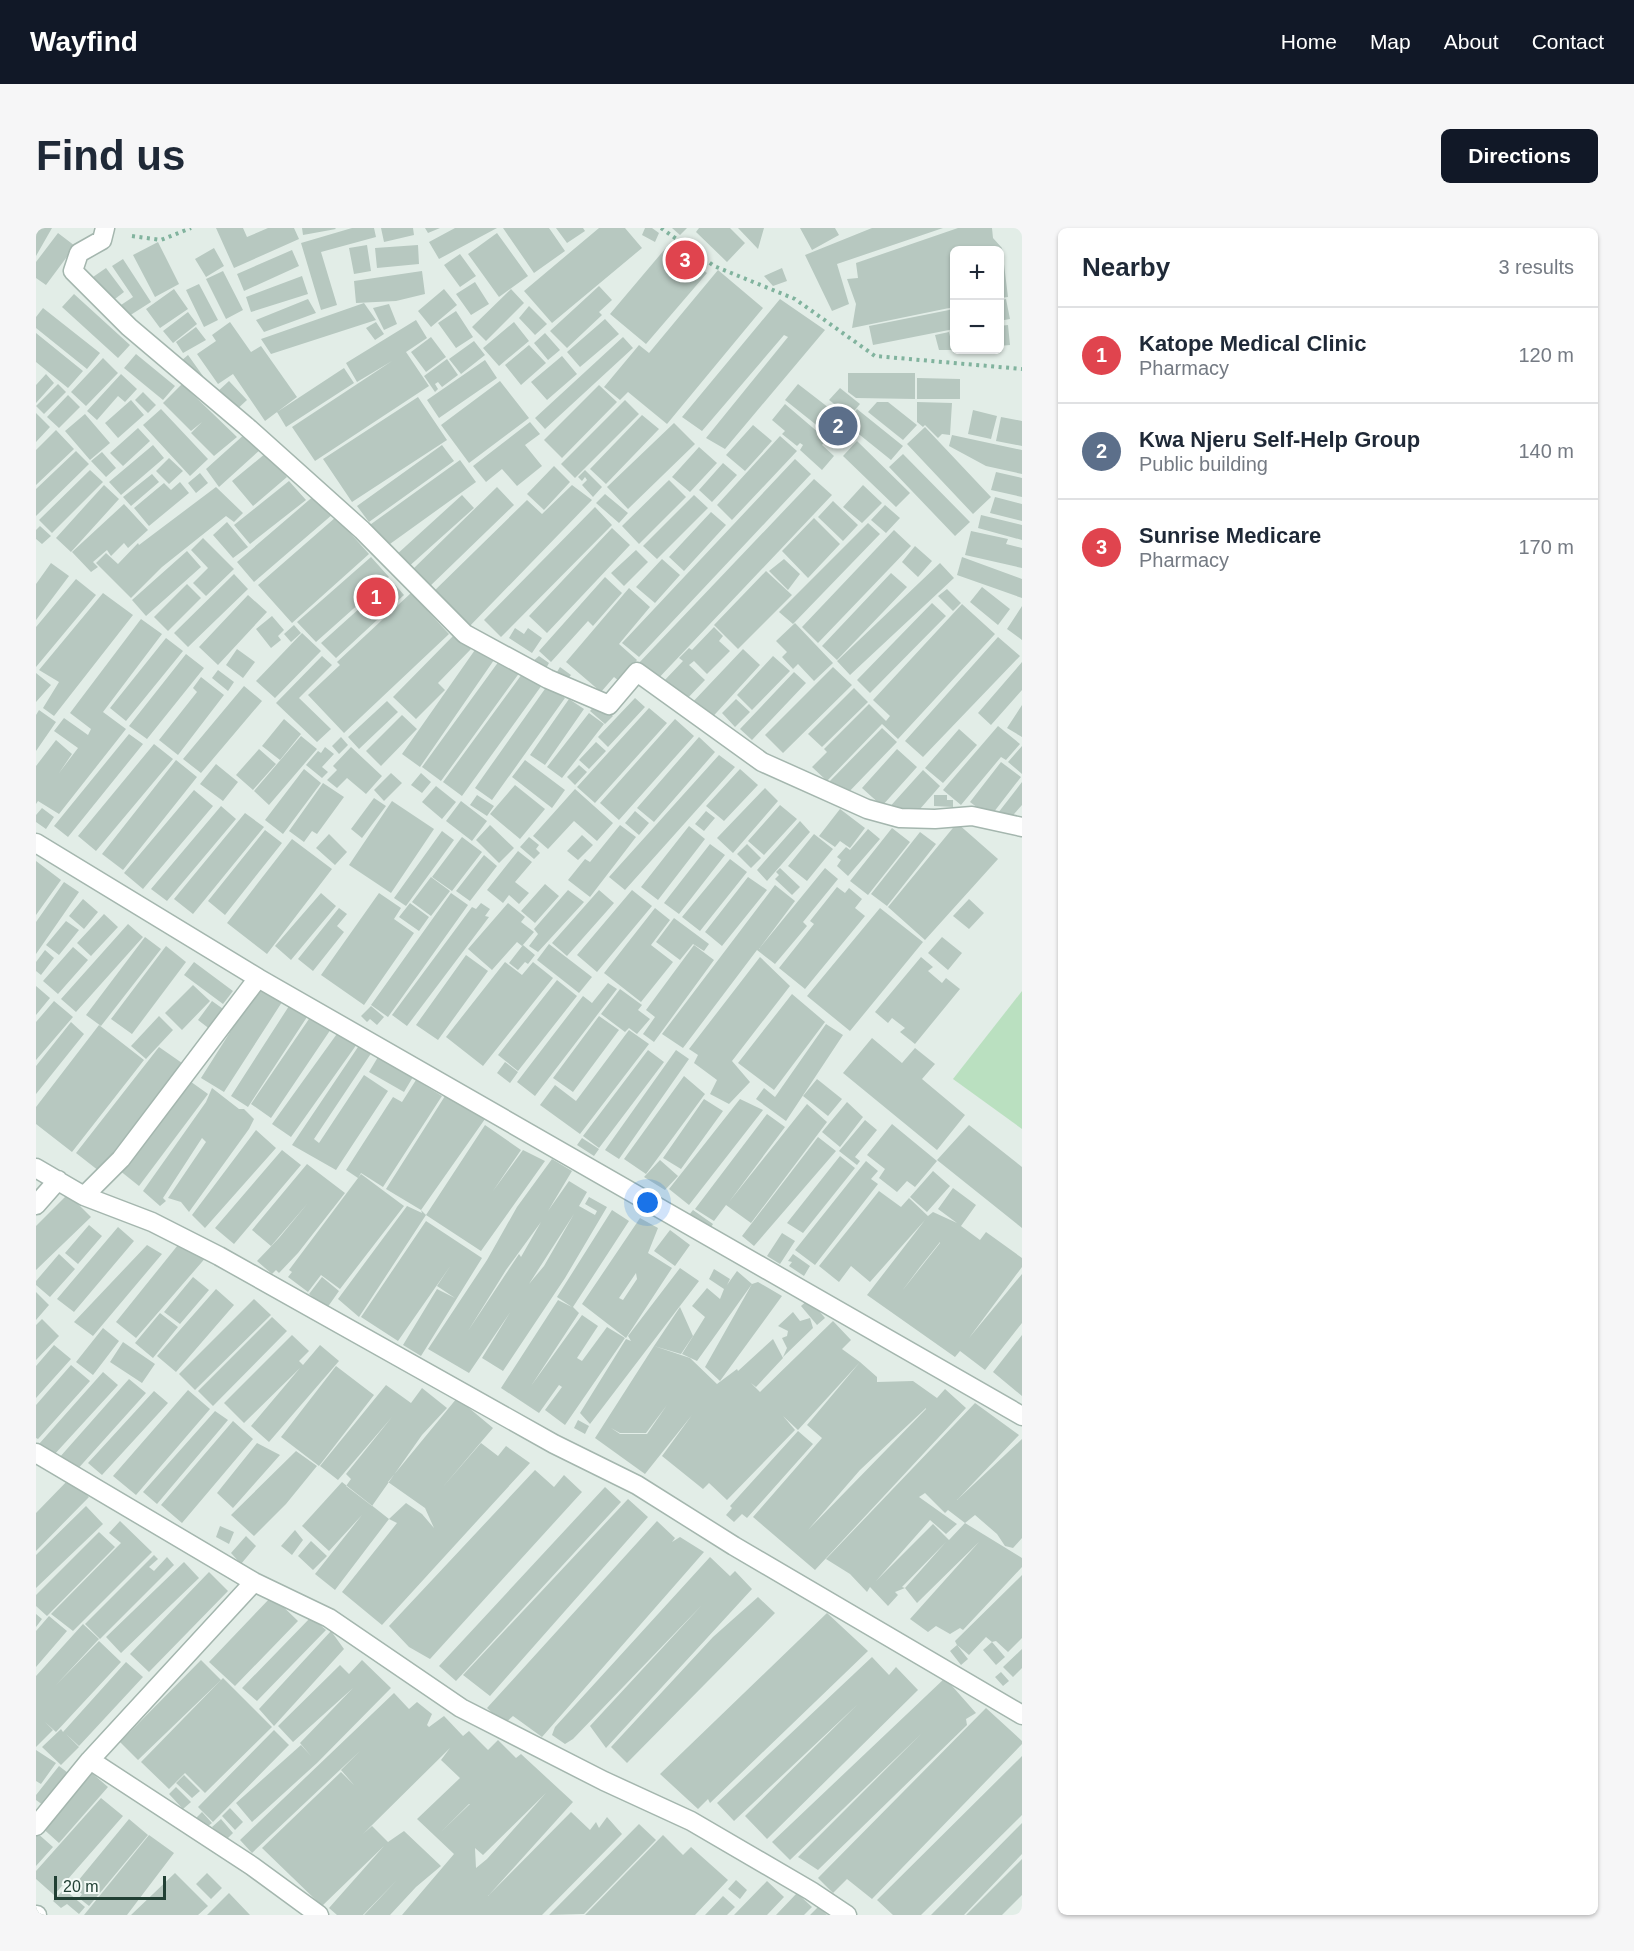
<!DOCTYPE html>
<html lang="en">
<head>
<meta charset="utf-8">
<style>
	body { margin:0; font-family:Helvetica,sans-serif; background:#f6f6f7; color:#1f2937 }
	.controls { position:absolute; right:18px; top:18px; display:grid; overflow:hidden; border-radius:9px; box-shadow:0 2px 4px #0004 }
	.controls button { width:54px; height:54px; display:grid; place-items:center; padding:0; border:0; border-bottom:2px solid #e0e1e3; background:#fff; color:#1f2937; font:30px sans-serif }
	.scale { position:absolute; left:18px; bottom:15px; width:112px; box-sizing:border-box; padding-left:6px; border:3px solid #214034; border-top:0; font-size:16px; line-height:21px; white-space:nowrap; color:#214034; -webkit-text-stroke:4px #f3faf6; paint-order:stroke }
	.you { position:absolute; left:612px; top:975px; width:21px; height:21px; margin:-15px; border:4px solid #fff; border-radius:50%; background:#1a73e8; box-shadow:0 0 0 9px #1a73e833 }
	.badge { display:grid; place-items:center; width:39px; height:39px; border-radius:50%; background:#111827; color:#fff; font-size:20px; font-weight:700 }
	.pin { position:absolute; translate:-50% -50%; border:3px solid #fff; box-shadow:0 2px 6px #0006 }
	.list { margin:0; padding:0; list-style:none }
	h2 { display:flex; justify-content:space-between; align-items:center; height:78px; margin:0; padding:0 24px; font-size:26px }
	h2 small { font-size:20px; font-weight:400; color:#747a83 }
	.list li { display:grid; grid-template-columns:39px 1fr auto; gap:18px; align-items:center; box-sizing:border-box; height:96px; padding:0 24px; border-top:2px solid #e0e1e3 }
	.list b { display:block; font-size:22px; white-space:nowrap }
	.list p { margin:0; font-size:20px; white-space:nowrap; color:#747a83 }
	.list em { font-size:20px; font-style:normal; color:#747a83 }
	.map { position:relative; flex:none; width:986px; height:1687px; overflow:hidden; border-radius:9px }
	header { display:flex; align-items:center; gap:36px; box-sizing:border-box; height:84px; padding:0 30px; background:#111827; color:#fff }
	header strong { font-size:28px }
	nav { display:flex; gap:33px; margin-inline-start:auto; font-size:21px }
	.intro { display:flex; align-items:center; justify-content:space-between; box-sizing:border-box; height:144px; padding:0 36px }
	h1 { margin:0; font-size:42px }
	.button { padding:15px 27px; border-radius:9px; background:#111827; color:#fff; font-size:21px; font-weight:700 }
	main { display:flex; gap:36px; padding:0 36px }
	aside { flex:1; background:#fff; border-radius:9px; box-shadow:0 2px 4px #0004 }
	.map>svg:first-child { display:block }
	.green { fill:#bae0c0 }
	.building { fill:#b7c8c0; fill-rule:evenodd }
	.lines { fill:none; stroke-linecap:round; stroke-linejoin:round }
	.minor-casing { stroke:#a4b6ae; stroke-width:21 }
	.path { stroke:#81b39e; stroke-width:4; stroke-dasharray:3 4.5; stroke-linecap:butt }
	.minor { stroke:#fff; stroke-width:18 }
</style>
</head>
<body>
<header>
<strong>Wayfind</strong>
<nav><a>Home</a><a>Map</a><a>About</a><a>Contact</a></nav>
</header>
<div class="intro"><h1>Find us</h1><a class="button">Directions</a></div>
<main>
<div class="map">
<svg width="986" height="1687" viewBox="0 0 986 1687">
	<rect width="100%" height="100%" fill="#e2ede7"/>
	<path class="green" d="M986,763V901L917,851Z"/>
	<path class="building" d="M0,0H16L0,28Z
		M180,0H207L211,9L232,0H258L263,11L198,40Z
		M266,0H299L300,1L267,7Z
		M316,0H338L340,9L285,24L301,77L285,82L265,15Z
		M345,0H377L378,7L348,14Z
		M389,0H404L392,5Z
		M419,0H461L403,31L393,14Z
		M467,0H513L529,23L498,45Z
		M520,0H547L549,3L531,15Z
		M563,0H589L606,20L516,95L488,63Z
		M609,0H616L623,5L619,14L606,7Z
		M636,0H651L644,7Z
		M663,0H694L709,15L691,34L660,4Z
		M702,0H728L722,21Z
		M764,0H799L803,7L776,22Z
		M836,0H907L801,36L813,76L796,83L769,27Z
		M922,0H956L957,10L966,20L972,69L963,70V22H918V79L816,100L820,76L811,51L822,50L820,35Z
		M22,5L39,18L10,57L0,50V34Z
		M461,5L492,48L463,69L432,26Z
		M122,14L143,56L119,69L97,27Z
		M634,15L671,45L610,116L574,86Z
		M331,17L335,43L318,46L313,20Z
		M382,17L383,36L341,40L339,20Z
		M178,20L188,38L170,49L159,31Z
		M256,22L263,38L208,63L201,46Z
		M424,26L440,48L424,59L408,37Z
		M87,31L115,74L93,88L85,77L97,69L76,38Z
		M70,40L88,64L75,74L57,49Z
		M746,40L751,53L737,58L728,48Z
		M682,42L727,80L631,196L592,164L584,172L568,159L603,117L613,125Z
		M187,43L207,82L190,91L170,51Z
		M386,43L389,66L360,73L320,75L318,53Z
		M266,48L272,66L215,84L210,69Z
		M439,54L453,76L435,87L420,66Z
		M163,56L182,92L168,99L150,62Z
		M563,58L576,72L563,84L566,87L531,120L514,103Z
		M138,61L152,81L124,100L110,81Z
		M408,61L421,77L395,99L382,83Z
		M475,61L488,75L450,113L436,99Z
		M38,66L94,117L82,130L26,79Z
		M272,71L280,85L228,104L220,92Z
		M744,71L789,102L689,221L670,210L752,109L748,107L666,203L646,189Z
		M970,71L974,91L963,93V73Z
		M328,75L340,92L235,126L225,111Z
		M353,76L361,96L348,102L337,80Z
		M493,78L511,96L499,107L483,90Z
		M7,80L64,125L51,141L0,100V89Z
		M918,81V101L837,117L833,98Z
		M420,83L437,109L420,120L402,95Z
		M152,84L161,96L137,115L127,103Z
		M569,91L583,106L544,139L531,124Z
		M380,92L391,110L370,124L393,158L279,233L256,199L356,133L321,154L310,135Z
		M194,94L215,124L225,118L261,169L229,193L197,146L182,156L161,126L180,113L176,107Z
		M340,94L348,106L339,112L330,100Z
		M478,94L493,113L463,138L447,120Z
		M972,97L974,117L963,118V98Z
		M160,99L170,112L147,125L140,114Z
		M913,104L917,122H903L899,107Z
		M0,105L47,143L32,160L0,134Z
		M509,105L524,122L512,132L498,115Z
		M395,109L410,129L390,144L375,124Z
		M587,109L597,120L509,201L499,190Z
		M438,113L449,127L425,146L413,131Z
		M493,117L510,135L485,157L469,137Z
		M100,126L139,158L127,172L88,140Z
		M152,127L167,148L160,153L145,133Z
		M526,128L541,146L511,172L495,154Z
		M67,130L82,145L50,178L35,164Z
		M411,131L422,147L406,159L402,154L399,156L402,161L399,164L388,148Z
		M449,132L461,150L403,190L391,172Z
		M308,140L318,155L250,199L241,184Z
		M812,145H879V171L820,170L812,164Z
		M10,146L18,155L0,175V157Z
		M85,146L101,161L89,174L82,168L61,192L51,183Z
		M881,150L924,151V171H881Z
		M193,153L211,172L198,184L180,165Z
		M464,153L493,190L433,235L405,197Z
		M22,156L30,164L8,186L0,178Z
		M146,156L201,209L178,228L155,205L166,194L155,203L127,175Z
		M762,156L806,190L793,207L749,172Z
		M563,157L581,174L526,230L508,212Z
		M804,160L824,176L814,188L793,172Z
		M107,164L120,177L112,185L99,172Z
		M32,167L44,179L23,200L11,189Z
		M382,169L411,212L316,274L287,231Z
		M95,172L108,187L82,210L69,195Z
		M589,172L603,186L539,250L525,236Z
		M841,174H852L881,197L867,212L832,184Z
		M881,174L916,175L914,207L906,206L902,210L889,197L887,199L881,194Z
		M749,176L790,211L786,217L798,228L786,242L764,222L767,217L764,215L761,218L746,206L749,203L736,192Z
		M125,181L172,231L154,248L107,197Z
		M821,181L867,218L855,232L809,195Z
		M937,182L961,188L955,211L932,206Z
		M0,185L14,199L0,214Z
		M49,186L74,215L54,232L29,203Z
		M606,187L623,201L570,256L554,241Z
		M965,189L986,193V218L960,213Z
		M494,194L504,206L489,217L506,238L481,258L466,241L450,254L437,238Z
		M638,195L659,216L592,281L571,259Z
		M717,197L736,213L709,243L690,227Z
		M889,199L955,269L937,286L871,216Z
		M102,200L114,213L87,238L74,225Z
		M20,202L38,221L0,257V222Z
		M210,205L225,221L183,259L170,241Z
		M916,207L986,222V246L950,238L913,218Z
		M744,208L761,223L696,292L681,277Z
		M821,213L874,265L860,279L807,228Z
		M117,217L128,230L85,267L73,254Z
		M406,217L418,233L333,294L321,278Z
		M663,219L681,235L654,264L636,249Z
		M40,223L53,236L0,288V261Z
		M66,224L80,240L70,249L55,233Z
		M230,225L251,249L217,278L196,253Z
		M867,226L934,294L919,308L853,239Z
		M133,230L147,243L133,256L120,243Z
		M759,231L775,246L603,429L586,415Z
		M424,232L440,254L347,321L331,299Z
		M687,235L701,247L676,274L663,262Z
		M518,238L534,254L508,282L491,266Z
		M54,242L67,254L16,305L3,292Z
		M549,242L566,259L557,269L546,257L551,252L549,249L546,253L542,249Z
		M960,244L986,250V269L955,262Z
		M164,245L172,255L160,265L152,255Z
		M116,246L123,254L95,278L87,269Z
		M778,251L796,267L619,454L601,437Z
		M633,252L650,269L603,316L586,298Z
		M253,253L270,272L214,316L198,297Z
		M144,254L153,265L113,298L98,280L128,255L135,262Z
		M68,257L83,271L35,324L20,310Z
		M536,257L556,272L430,402L394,367L491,272L506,286Z
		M827,257L846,275L826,295L807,279Z
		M180,259L207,285L198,294L190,288L126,339L95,370L60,335L70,325L82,336L102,315L103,317Z
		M461,259L478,277L391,361L374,344Z
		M280,266L297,286L218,354L201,334Z
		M569,266L592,285L583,295L560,275Z
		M426,267L438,280L370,341L359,328Z
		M658,267L672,280L621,331L607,318Z
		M959,269L986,276V293L954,285Z
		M797,273L822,297L807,313L782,289Z
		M88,276L112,302L92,320L88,315L75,328L71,322L57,334L62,339L55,344L36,324Z
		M849,277L864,290L850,305L835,292Z
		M559,279L576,297L465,409L448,392Z
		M675,284L690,297L648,343L633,329Z
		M945,287L986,297V312L942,300Z
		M300,289L333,326L256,395L222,357Z
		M778,290L804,316L772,350L746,323Z
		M191,294L212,319L197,330L177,307Z
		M832,295L844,306L757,396L743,384Z
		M4,298L15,308L6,316L0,311V302Z
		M576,300L594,317L511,405L493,388Z
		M858,302L875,318L782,415L766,399Z
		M935,303L972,311L970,316L986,320V340L929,327Z
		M167,310L198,341L170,368L157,355L172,340L155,322Z
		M879,318L896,333L882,349L866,334Z
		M600,322L612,334L588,358L575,345Z
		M151,323L165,339L110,388L96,372Z
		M335,329L353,349L280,414L261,394Z
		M926,329L986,351V370L921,347Z
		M626,331L644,347L619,375L600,359Z
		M748,331L764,346L752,362L733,343Z
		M15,335L33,348L0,392V356Z
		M904,335L918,350L814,447L801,433Z
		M730,343L756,367L702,421L678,397Z
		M855,345L871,359L801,432L786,418Z
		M198,346L212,361L152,419L138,405Z
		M569,349L586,365L557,398L552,393L515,434L503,423Z
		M40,351L60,367L0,439V399Z
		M355,352L368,367L300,430L285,415Z
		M151,356L165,370L132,403L118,389Z
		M946,359L974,381L962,397L934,374Z
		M593,360L614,379L583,416L601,432L583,453L578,449L565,464L530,434Z
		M911,361L925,375L917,383L902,368Z
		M67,365L97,387L18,488L7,480L23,454L3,442Z
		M375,365L413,406L308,505L272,467L304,437L301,434Z
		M212,367L231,384L182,437L163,419Z
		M896,375L910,388L834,465L821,452Z
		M926,376L959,406L862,511L846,496L791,553L776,539L791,524L788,521L833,476L850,493L854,488L837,472Z
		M986,378V412L971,401Z
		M236,388L248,402L242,408L245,412L235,420L220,401Z
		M105,391L126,406L67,484L90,501L23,586L2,573L0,576V538L20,512L36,526L23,545L42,520L18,503L28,490L52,507L55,501L34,485Z
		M759,395L797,435L778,453L762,436L757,441L746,429L751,424L740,413Z
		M258,397L265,405L255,414L248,406Z
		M678,399L687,408L683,413L694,423L671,446L658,433L653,437L669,452L648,474L627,454L647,433L643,430L653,420L656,422Z
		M479,400L488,406L492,400L506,410L496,425L473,410Z
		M266,405L285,423L239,470L220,453Z
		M419,406L435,421L402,455L409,462L380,491L357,469Z
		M962,409L984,428L887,529L869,513Z
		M130,410L147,423L90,493L74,480Z
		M441,419L458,432L384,539L366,526Z
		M201,421L219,434L207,450L190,437Z
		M707,421L724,437L671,495L653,478Z
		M150,426L168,440L111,511L93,498Z
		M286,428L296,437L263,470L295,501L281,514L240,475Z
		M503,428L513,435L508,444L496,434Z
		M737,428L754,443L716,482L701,467Z
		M463,433L484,444L405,553L386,539Z
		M986,434V462L955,497L942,485Z
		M524,439L535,447L528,456L518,449Z
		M797,439L816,457L747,525L729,507Z
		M182,442L198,454L192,463L176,450Z
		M758,444L770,455L716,512L704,501Z
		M0,445L15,457L0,474Z
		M486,446L506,457L426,568L407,554Z
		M165,449L188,467L142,527L123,512L161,464L157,460Z
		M208,458L226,473L165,545L147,531Z
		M511,458L529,470L456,572L439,560Z
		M818,460L832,474L786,519L772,506Z
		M599,470L609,479L572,519L562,509Z
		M533,471L548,481L509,537L494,527Z
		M700,471L714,484L699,499L686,485Z
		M351,473L362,484L323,521L312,509Z
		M562,474L577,488L569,496L554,483Z
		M986,477V509L971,500Z
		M613,480L631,495L559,575L541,559Z
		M3,482L20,494L0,523V487Z
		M553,485L568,496L526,550L511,539Z
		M366,487L381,501L345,538L330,523Z
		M248,491L265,506L244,532L226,518Z
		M639,491L658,508L583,592L564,575Z
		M962,498L984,516L970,532L965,529L925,577L907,562Z
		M846,500L861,514L807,570L792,555Z
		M923,501L941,517L907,555L889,540Z
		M93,506L107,516L32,609L18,598Z
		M265,508L281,521L233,577L218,563Z
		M305,509L312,517L303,526L296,518Z
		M663,509L679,524L618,594L601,580Z
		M560,514L570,523L553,541L543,532Z
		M118,516L137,531L60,623L42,608Z
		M986,518V546L972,534Z
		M289,519L298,526L286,539L292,544L286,550L270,537L282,523L285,525Z
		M315,519L346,548L330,566L311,550L301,560L291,552L301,542L297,538Z
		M223,521L240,536L217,562L200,547Z
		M861,521L881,539L846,578L826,560Z
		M683,527L699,539L589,662L573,649Z
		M140,532L161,549L87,642L66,626Z
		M489,532L529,562L516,580L476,549Z
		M965,534L985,549L954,589L934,574Z
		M180,536L202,554L187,573L164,556Z
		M543,537L551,544L539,557L531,549Z
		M268,541L285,555L247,606L229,592Z
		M704,541L722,557L688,593L670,578Z
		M887,542L904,558L877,589L850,583Z
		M355,545L366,555L348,573L338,562Z
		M385,545L395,554L386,565L375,557Z
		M986,554V577L972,593L962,585Z
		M287,555L308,569L281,606L276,603L268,614L253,603Z
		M479,557L509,581L484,611L454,586Z
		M400,558L420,574L406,591L386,574Z
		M729,560L742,573L697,625L681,610Z
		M539,561L577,595L561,613L538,593L512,621L497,608Z
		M158,562L177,578L107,661L88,645Z
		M441,567L458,578L451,588L434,577Z
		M898,567H911V572H917V579L898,578Z
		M338,570L350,578L326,610L315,601Z
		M356,573L398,601L355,665L313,637Z
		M425,573L451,593L436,613L410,593Z
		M744,577L761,591L728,627L712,613Z
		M185,578L200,591L131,673L115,661Z
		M6,580L18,589L10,601L0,594V587Z
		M804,581L829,600L814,620L804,613L799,619L783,608Z
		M599,583L613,595L603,607L589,595Z
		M670,583L679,590L668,603L659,596Z
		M209,585L228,599L157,686L138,671Z
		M764,593L774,604L731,653L721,642Z
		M921,595L962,631L889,712L852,679Z
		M454,597L478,620L463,635L440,612Z
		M584,597L600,609L554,669L532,652L549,631L554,634Z
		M653,598L669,611L622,672L605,659Z
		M856,600L874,614L832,667L814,653Z
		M832,601L844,611L812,648L801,638L805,632L801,629L810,619L814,622Z
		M229,602L246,615L189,687L172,673Z
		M406,603L418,612L370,678L358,670Z
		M884,604L900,616L851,678L835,666Z
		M293,606L311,624L299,637L280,620Z
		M778,606L797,621L771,653L752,638Z
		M546,607L557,617L542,632L531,623Z
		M426,609L446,624L416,663L396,649Z
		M493,609L503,617L500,621L504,625L498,631L484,619Z
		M256,611L296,641L231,726L191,695Z
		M674,616L689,627L643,686L628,675Z
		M711,616L725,630L715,640L701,626Z
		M482,623L496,634L479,654L493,665L483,676L473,667L467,675L451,662Z
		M448,627L461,638L434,673L420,663Z
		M694,631L711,644L664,703L646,689Z
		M0,633L25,652L0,687Z
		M744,640L764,659L756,667L739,651L743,647L740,644Z
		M789,640L802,651L767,694L771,698L739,736L721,722L647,820L626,806L739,657L759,673L723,721Z
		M395,649L414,663L395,688L376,674Z
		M712,649L731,662L686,718L669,704Z
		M28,654L43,664L0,726V694Z
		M509,656L523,668L499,695L485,683Z
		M801,659L809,665L813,660L826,671L819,680L829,688L769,761L743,740L778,696L774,693Z
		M532,662L548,674L502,724L493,718L502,706L498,701Z
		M563,662L578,675L531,728L516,715Z
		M596,662L616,678L561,744L541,727Z
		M285,665L300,678L255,732L239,718Z
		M343,665L365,680L358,691L378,705L328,777L285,747Z
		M415,665L432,677L352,789L335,777Z
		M47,671L62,684L48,701L33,688Z
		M933,671L948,685L933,701L917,688Z
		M374,675L393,689L383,703L363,689Z
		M445,675L454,681L449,688L453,689L371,798L356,787L436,679L440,681Z
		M472,675L489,689L485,694L498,704L486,718L481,714L456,742L432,721Z
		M303,680L311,686L301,698L308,704L277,743L262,731Z
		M619,680L634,692L615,717L637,734L605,774L568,745Z
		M844,680L887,714L814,803L771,768Z
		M68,686L82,699L55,728L41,715Z
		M638,690L673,716L668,723L657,716L644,732L620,714Z
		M30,693L43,702L23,727L10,717Z
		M92,696L107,709L40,784L25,771Z
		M109,709L125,721L65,798L50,787Z
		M906,709L926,725L912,742L892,725Z
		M513,716L556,749L543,765L501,732Z
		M487,717L499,727L492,736L489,734L482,742L473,735Z
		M658,717L678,732L618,814L607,806L619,789L610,782Z
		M130,718L150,734L96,806L75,791Z
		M37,719L52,732L22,766L7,753Z
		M9,722L18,730L5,747L0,743V734Z
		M430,727L452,743L402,812L380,797Z
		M724,729L754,758L696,833L714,854L693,876L674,866L681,852L658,835L662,827L653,821Z
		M885,729L897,739L892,743L906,755L910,750L924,761L879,816L864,804L869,800L856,790L852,795L839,784Z
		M158,734L197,763L187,776L148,747Z
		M469,734L486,747L497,734L517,750L447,838L410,809Z
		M521,752L541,768L482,843L462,827Z
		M572,755L581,761L499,868L481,854L547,768L556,775Z
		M157,757L174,773L146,802L129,785Z
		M224,757L248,771L188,864L165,850Z
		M0,758L14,770L0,787Z
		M584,761L606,777L602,782L614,791L601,806L593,800L589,804L565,786Z
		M756,766L789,794L738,862L702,835Z
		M18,773L37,789L0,832V794Z
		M176,773L190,783L175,802L162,792Z
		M253,778L271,789L212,879L195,868Z
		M335,778L348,789L341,797L334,791L331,794L325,788Z
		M123,788L137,802L110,831L95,818Z
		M275,788L295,801L235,890L215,876Z
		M563,788L583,802L537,864L517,850Z
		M35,794L48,806L0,866V838Z
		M790,796L807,807L750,893L720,871L728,860L739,869Z
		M63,797L108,832L36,924L0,896V879Z
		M593,802L613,816L544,906L504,877L519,857L540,873Z
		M303,803L321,816L255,909L236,896Z
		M836,810L866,835L879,820L899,836L886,851L929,887L901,922L807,845Z
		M324,816L336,824L278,911L283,915L328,847L352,863L300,942L256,917Z
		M123,819L146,835L63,943L40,925Z
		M612,822L628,834L563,920L547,908Z
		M640,822L653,831L583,931L569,922Z
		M345,824L380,844L368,864L333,844Z
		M469,834L482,844L474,855L461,845Z
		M648,848L669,866L610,946L588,931Z
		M151,851L172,866L103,958L83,942Z
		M781,851L806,871L792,888L767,868Z
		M380,852L406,868L347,959L325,945L322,950L310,942L357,869L366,874Z
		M176,860L203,881H208L218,891L213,901L153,984L145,974L132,970L170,914L166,910L127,970L130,973L124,978L107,963L170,874Z
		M409,868L449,891L385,982L390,987L449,897L485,922L457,963L487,922L509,933L445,1023L390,987L323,1089L302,1071L371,978L386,985L385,982L350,961Z
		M668,871L687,883L645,941L627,930Z
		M704,871L727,882L653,977L633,961Z
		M811,874L827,889L804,919L786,904Z
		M771,876L791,894L715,995L690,977L678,993L659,981L731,886L749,899L693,974Z
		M829,892L841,902L819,929L824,933L821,937L803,923Z
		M856,896L901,933L879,959L871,953L861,964L843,950L849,941L831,927Z
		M933,897L986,939V1000L901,932Z
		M220,902L240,920L169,1000L156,987Z
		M782,909L800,923L718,1018L706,1008Z
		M546,910L563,921L558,928L541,917Z
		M246,922L265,937L198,1016L179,1000Z
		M804,928L819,940L767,1005L751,995Z
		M516,931L536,943L512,983L533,953L551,964L543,978L559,987L561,983L549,976L553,969L571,979L529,1050L467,1143L446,1130L475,1083L433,1145L392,1121L451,1032L481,979ZM538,986L508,1038L493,1056ZM505,994L485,1029L483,1026L432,1103L470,1042Z
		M624,932L642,948L629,962L608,949Z
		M830,933L842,943L835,951L842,956L779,1037L759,1022Z
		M271,936L309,965L262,1025L243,1045L240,1042L236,1046L221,1033L243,1010L272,975L235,1018L216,1002Z
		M897,943L914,958L891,984L874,969Z
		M325,946L368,978L304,1061L285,1047L272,1064L252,1049L256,1044L253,1042Z
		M917,960L940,977L925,998L944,1012L950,1004L986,1030V1039L933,1110L986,1046V1095L949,1142L924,1123L919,1129L831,1067L889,992L834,1054L815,1038L803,1054L783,1038L843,963L865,979L873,970L892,988L897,984L921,995L902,981ZM904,1014V1015L866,1063L884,1039Z
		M32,966L55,989L0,1042V998Z
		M576,982L593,993L537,1079L543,1085L495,1158L546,1087L562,1098L541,1130L546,1133L571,1099L589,1110L529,1197L509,1182L526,1159L523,1157L503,1185L465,1160L522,1072L536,1079L521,1069Z
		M657,982L677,996L672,1004L653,987Z
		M604,990L622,1000L612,1025L636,1040L590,1110L546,1076ZM600,1045L601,1051L587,1072L583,1070Z
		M390,993L446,1030L385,1128L367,1117L401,1061L419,1070L401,1058L415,1037L362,1113L325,1089Z
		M53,997L66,1008L42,1036L29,1025Z
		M82,999L98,1013L38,1084L21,1071Z
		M634,1002L654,1017L639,1038L618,1023Z
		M746,1005L759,1013L744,1036L731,1028Z
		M146,1012L172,1027L100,1110L80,1094Z
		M111,1017L126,1026L57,1108L38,1094Z
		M23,1026L39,1041L14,1069L0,1057V1053Z
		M757,1026L774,1038L768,1048L753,1038L756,1034L752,1033Z
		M644,1040L663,1053L554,1196L544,1185L590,1111L595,1113L592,1108Z
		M678,1041L694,1051L691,1057L701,1043L716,1056L722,1054L746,1068L684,1153L669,1139L716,1056L661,1133L646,1126L669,1089L656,1078L671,1060L684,1071L688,1061L673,1051Z
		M157,1049L173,1062L144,1096L128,1084Z
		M286,1049L303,1063L291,1080L273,1066Z
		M180,1061L198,1077L140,1144L121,1128Z
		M0,1064L13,1077L0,1092Z
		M218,1071L235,1087L159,1162L143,1146Z
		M773,1071L789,1090L781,1097L765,1078Z
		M644,1079L657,1108L645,1126L618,1118Z
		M757,1084L764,1093L774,1090L777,1100L747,1129L751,1120L746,1110L751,1108L752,1103L742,1098Z
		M124,1085L142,1099L117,1130L99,1115Z
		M236,1089L251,1103L177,1178L162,1163Z
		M6,1091L23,1108L0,1132V1097Z
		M797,1093L815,1112L806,1121L824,1134L762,1202L747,1188L759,1202L691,1272L673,1255L667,1261L626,1228L656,1187L609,1246L559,1210L618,1118L654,1130L681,1156L701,1141L702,1143L737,1111L747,1130L720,1159L715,1155L724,1164ZM631,1177L611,1206H584L575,1200L584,1205H610Z
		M67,1100L83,1113L57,1147L40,1134Z
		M256,1107L273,1123L263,1133L267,1137L284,1117L303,1133L233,1214L215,1198L264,1140L208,1195L188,1175Z
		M986,1107V1168L957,1144Z
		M87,1114L119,1136L106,1155L74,1134Z
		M18,1117L35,1131L0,1170V1138Z
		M824,1134L841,1149V1154L877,1153L901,1170L909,1161L930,1180L779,1342L717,1289L786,1210L771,1197ZM890,1180V1181L772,1302L824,1242Z
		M35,1137L54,1153L2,1211L0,1210V1177Z
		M300,1138L338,1167L283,1238L245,1209Z
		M67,1144L82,1157L17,1228L3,1216Z
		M93,1151L110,1165L39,1244L23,1230Z
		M350,1157L375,1175L386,1160L411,1180L386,1207L336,1278L310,1258L315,1251L310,1246L356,1189L302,1252L284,1238Z
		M152,1162L174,1181L100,1267L77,1248Z
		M118,1163L132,1175L66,1247L52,1235Z
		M421,1170L457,1200L406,1260L445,1215L462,1228L470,1218L494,1235L346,1397L306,1364L361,1295L353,1291L370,1275L386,1286L398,1300L389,1280L352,1254Z
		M939,1175L983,1207L921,1272L986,1211V1310L977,1320L969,1318L961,1306L939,1287L929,1295L912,1282L909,1285L889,1265L883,1269L921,1296L910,1306L894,1292L840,1353L897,1296L913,1312L929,1295L986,1330V1339L927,1402L924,1400L914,1406L900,1398L892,1404L874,1391L943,1314L881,1375L869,1360L910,1314L866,1359L869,1360L859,1364L862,1367L852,1378L834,1359L831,1364L814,1346L790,1331Z
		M179,1183L192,1192L121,1276L107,1264Z
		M542,1192L553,1198L549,1206L538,1200Z
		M197,1193L217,1211L146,1295L125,1277Z
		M762,1203L777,1216L711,1290L706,1286L698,1294L690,1287L696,1280L694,1278Z
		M221,1215L244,1227L197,1280L181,1265Z
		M260,1223L281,1238L250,1276L218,1308L195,1287Z
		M499,1242L518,1259L528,1247L546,1264L394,1431L373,1419L353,1398Z
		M34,1250L53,1269L0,1323V1285Z
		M306,1254L353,1291L299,1362L279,1346L326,1287L293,1323L266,1298Z
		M569,1259L585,1274L420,1453L403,1438Z
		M592,1271L612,1289L454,1468L427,1447Z
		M50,1278L67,1296L0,1360V1327Z
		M84,1293L116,1324L37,1403L15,1386L85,1315L73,1305Z
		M621,1293L639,1310L636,1314L644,1309L668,1324L506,1509L477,1488L468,1496L451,1480Z
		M184,1298L198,1304L193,1316L180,1309Z
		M259,1302L267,1312L256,1327L245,1318Z
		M63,1304L79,1319L11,1388L0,1378V1367Z
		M210,1308L220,1318L205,1336L195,1325Z
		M275,1313L291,1328L277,1342L262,1328Z
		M118,1327L122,1331L113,1339L118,1343L131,1329L138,1337L64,1411L49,1396Z
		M674,1329L694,1348L699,1343L716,1361L570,1520L554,1498L666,1377L537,1511L529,1516L516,1507L519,1499Z
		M148,1334L163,1350L85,1425L70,1409Z
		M173,1344L192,1363L113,1444L94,1426Z
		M986,1347V1410L972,1424L960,1413L956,1414L950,1409L933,1427L921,1417L932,1431L925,1437L914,1423L921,1417L919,1413Z
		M236,1368L262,1393L199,1458L173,1434Z
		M722,1369L739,1385L591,1535L575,1519L677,1409Z
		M791,1385L832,1423L674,1575L672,1571L662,1581L624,1546Z
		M0,1386L6,1391L0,1399Z
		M13,1388L31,1403L0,1439V1403Z
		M275,1389L290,1402L221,1473L206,1460Z
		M47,1396L63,1411L20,1457L63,1413L85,1434L20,1504L9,1494L17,1502L0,1519V1448Z
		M295,1403L308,1421L238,1498L223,1481Z
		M956,1414L969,1429L960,1437L947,1422Z
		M986,1421V1440L977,1449L967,1439Z
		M836,1429L853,1447L860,1439L882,1462L731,1611L709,1588L822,1476L698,1593L681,1575Z
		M165,1432L185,1452L102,1532L84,1514Z
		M326,1432L355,1460L281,1535L216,1594L200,1575L265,1517L275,1528L264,1515L317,1460L257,1514L242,1498L304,1437L313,1446Z
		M90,1434L107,1449L43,1518L30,1506L43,1519L25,1537L6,1519L25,1501L27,1504Z
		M965,1444L973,1453L967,1458L959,1449Z
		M187,1450L236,1499L169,1565L149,1545L133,1561L105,1534Z
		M909,1450L940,1485L930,1491L931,1497L782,1642L762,1629L885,1506L754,1632L736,1614Z
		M358,1465L373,1481L381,1474L396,1486L391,1497L393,1499L408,1488L427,1508L433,1503L452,1522L462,1512L480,1530L485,1526L537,1574L452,1668L535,1584L554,1602L560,1594L563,1600L571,1589L586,1606L506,1687H366L418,1626L381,1591L424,1550L405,1532L414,1520L327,1606L336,1598L352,1614L368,1603L405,1638L380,1659L354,1687H328L361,1652L327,1687H301L293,1680L348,1618L286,1678L226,1620L305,1544L318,1557L305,1542L324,1523L216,1625L204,1612ZM510,1565L451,1631L440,1640L439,1620L447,1627ZM433,1576H434L406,1603Z
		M950,1480L986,1513V1516L836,1671L811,1651L797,1665L782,1650Z
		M238,1502L253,1517L177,1594L162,1579Z
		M0,1522L20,1535L5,1556L0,1553Z
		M986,1528V1587L885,1687H857L841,1672Z
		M23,1538L36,1548L11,1580L0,1572V1567Z
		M50,1540L72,1559L23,1615L3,1597Z
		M148,1547L164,1563L156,1570L140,1555Z
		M140,1559L155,1574L147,1581L133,1566Z
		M65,1570L87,1588L18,1667L0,1651V1643Z
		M194,1580L207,1594L199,1602L186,1588Z
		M166,1584L176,1595L168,1601L159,1591Z
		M93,1591L112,1607L53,1678L43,1670L46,1666L37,1659Z
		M185,1591L197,1605L189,1613L176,1599Z
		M986,1595V1626L928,1687H895Z
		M603,1596L620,1612L548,1686L513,1687Z
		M0,1604L17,1619L0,1638Z
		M113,1607L138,1625L91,1687H48Z
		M627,1607L647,1627L655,1619L692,1652L659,1687H549Z
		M986,1631V1667L966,1687H930Z
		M139,1645L172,1678L162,1687H95Z
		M171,1645L186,1660L175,1671L160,1656Z
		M700,1652L711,1662L704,1671L692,1661Z
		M731,1653L748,1669L731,1687H698Z
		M28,1661L49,1679L43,1686L31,1676L25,1680L17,1673Z
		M193,1665L214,1687H171Z
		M761,1665L776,1679L768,1687H740Z
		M687,1668L699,1679L691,1687H669Z
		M783,1678L791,1687H774Z"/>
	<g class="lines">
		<g class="minor-casing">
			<path id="minor" d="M69,0L66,12L43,25L37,43L93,99L210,198L326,302L429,406L512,451L573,477L601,444L726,534L831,581L864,590L899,591L936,588L986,599
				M0,615L222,750
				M0,940L48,968L116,994L183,1028L518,1216L601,1257L698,1318L986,1487
				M48,968L85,931L222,750L986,1188
				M0,977L22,952
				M0,1225L218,1354L293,1390L425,1480L568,1553L655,1593L775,1663L811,1687
				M54,1532L216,1638L283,1687
				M0,1598L54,1532L218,1354
				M0,1687H1"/>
		</g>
		<path class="path" d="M625,0L678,38L759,71L839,128L986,141
			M96,8L125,12L155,0"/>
		<use href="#minor" class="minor"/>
	</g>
</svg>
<div class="controls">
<button>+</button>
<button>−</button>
</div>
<div class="scale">20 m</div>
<div class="you"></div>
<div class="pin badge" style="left:340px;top:369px;background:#e0444e">1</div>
<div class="pin badge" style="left:802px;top:198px;background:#5c6f8a">2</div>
<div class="pin badge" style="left:649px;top:32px;background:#e0444e">3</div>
</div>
<aside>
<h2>Nearby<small>3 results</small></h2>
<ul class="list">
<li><span class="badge" style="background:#e0444e">1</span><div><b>Katope Medical Clinic</b><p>Pharmacy</p></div><em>120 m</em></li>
<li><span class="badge" style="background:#5c6f8a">2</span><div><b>Kwa Njeru Self-Help Group</b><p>Public building</p></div><em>140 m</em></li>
<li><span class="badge" style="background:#e0444e">3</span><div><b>Sunrise Medicare</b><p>Pharmacy</p></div><em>170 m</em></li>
</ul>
</aside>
</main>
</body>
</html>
